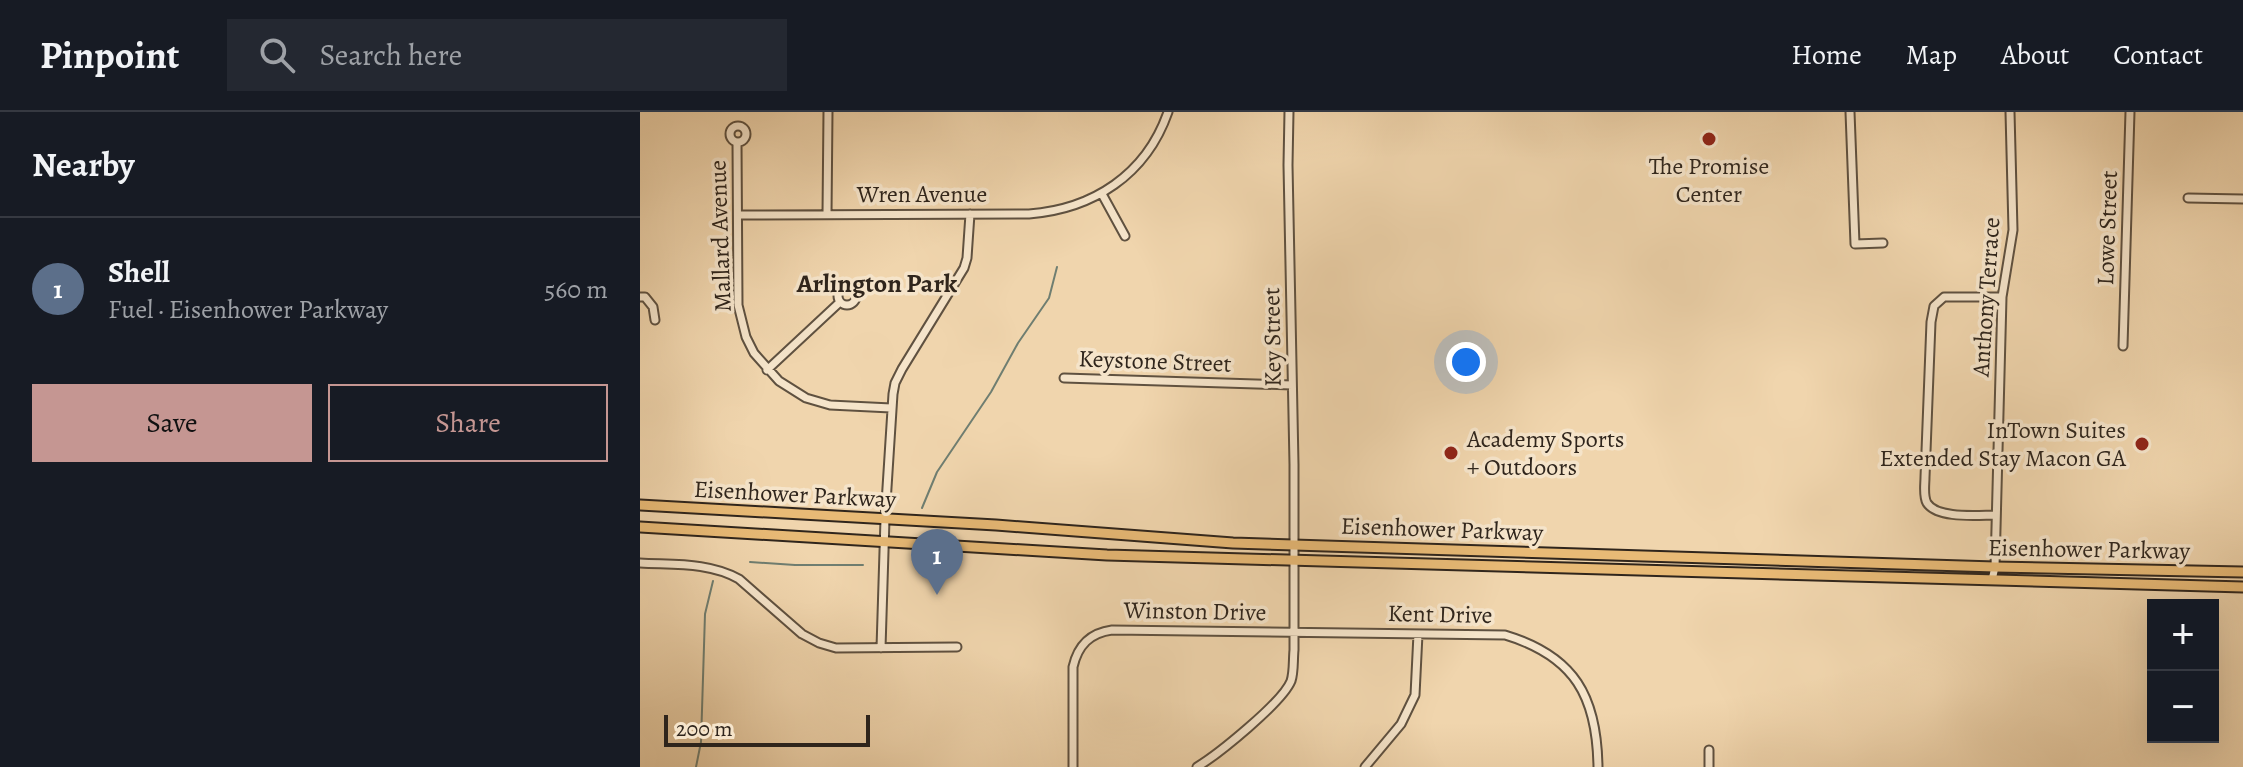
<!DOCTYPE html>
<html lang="en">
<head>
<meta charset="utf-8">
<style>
	body { margin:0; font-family:Alegreya,serif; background:#242831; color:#f1f3f6 }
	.controls { position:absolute; right:24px; bottom:24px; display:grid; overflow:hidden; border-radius:0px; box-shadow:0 8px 32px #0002 }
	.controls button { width:72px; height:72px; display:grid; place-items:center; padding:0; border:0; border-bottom:2px solid #363941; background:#171b24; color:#f1f3f6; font:40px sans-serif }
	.scale { position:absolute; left:24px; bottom:20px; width:206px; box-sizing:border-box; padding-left:8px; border:4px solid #2f251c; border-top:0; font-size:22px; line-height:28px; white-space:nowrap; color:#2f251c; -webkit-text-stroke:6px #f5e4ca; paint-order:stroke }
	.you { position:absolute; left:826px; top:250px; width:28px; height:28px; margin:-20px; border:6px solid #fff; border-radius:50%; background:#1a73e8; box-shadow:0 0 0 12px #1a73e833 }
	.badge { display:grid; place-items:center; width:52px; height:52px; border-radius:50%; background:#c59692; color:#fff; font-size:26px; font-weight:700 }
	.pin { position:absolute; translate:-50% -66px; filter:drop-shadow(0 2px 4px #0008) }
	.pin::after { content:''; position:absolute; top:42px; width:28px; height:24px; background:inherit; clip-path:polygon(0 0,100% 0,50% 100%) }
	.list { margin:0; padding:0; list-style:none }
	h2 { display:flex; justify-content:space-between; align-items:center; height:104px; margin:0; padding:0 32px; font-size:34px }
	h2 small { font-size:26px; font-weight:400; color:#9ea1a6 }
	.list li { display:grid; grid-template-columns:52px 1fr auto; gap:24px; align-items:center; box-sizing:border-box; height:144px; padding:0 32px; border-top:2px solid #363941 }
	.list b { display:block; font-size:30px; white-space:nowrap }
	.list p { margin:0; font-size:26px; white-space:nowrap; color:#9ea1a6 }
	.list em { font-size:26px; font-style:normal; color:#9ea1a6 }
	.actions { display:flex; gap:16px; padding:24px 32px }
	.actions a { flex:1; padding:18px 0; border:2px solid #c59692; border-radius:0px; text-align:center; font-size:28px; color:#c59692 }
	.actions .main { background:#c59692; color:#111 }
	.icon { flex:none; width:44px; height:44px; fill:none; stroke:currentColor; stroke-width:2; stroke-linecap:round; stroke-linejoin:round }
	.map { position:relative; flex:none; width:1603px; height:655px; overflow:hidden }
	header { display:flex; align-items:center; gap:48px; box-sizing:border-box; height:112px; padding:0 40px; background:#171b24; border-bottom:2px solid #363941 }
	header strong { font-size:38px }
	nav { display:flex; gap:44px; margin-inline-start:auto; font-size:28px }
	.search { width:560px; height:72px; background:#242831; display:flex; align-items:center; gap:20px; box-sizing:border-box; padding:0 28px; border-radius:0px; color:#9ea1a6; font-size:30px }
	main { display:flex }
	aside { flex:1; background:#171b24 }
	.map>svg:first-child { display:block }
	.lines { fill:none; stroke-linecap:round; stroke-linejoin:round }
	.stream { stroke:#6f7e71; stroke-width:2 }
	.minor-casing { stroke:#5f5140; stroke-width:11 }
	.major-casing { stroke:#2f251c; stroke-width:13 }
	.minor { stroke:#f5e4ca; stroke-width:7 }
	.major { stroke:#e8ba76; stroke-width:9 }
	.poi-dot { fill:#8f2418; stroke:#f5e4ca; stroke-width:3 }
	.labels { text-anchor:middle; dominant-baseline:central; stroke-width:7; stroke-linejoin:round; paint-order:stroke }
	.poi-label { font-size:24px; fill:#2f251c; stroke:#f5e4ca }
	.street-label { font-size:24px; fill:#2f251c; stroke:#f5e4ca }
	.neighbourhood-label { font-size:26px; font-weight:bold; fill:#2f251c; stroke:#f5e4ca }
</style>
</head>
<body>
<header>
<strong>Pinpoint</strong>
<div class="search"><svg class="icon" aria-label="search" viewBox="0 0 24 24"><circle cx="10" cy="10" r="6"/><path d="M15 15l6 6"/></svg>Search here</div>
<nav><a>Home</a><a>Map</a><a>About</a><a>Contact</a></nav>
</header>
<main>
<aside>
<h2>Nearby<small></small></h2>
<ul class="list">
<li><span class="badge" style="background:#5c6f8a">1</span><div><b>Shell</b><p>Fuel · Eisenhower Parkway</p></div><em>560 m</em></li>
</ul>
<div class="actions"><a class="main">Save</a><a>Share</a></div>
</aside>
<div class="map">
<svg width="1603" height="655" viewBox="0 0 1603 655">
	<rect width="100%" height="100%" fill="#f0d5ad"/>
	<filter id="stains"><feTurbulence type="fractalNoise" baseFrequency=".0025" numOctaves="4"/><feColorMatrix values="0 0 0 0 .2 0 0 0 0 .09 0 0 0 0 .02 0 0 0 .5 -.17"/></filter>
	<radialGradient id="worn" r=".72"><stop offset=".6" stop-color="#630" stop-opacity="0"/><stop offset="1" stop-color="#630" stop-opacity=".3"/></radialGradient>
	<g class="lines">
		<path class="stream" d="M282,396L297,360L351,280L378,231L409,186L417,155
			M110,450L155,453H223
			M56,655L61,630L65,502L73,469"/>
		<g class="minor-casing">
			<path id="minor" d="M1210,0L1215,132L1243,131
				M90 22a8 8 0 1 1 16 0a8 8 0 1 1-16 0Z
				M97,30L98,193L106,225L114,241L139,269L166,286L190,293L251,296
				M462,82L485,124
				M1548,86L1603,87
				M187,102L188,0
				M98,103L389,102C453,97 506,63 528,0
				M198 184a9 9 0 1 1 18 0a9 9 0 1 1-18 0Z
				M0,185H5L13,195L15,208
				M1483,234L1490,0
				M127,258L200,190
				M424,266L652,273
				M1355,403C1338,403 1297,407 1287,391C1283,384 1285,373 1285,365L1291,210L1294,194L1304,185H1362
				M0,451C33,453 69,450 99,467L162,522L179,531L196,536L317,535
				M1352,468L1355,455L1362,185L1373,118L1370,0
				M241,536L245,407L253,282L255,271L262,257L324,156L327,146L330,102
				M433,655V555C438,533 450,521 472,518L865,523C935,544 957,585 958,655
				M557,655C577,643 642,591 651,569C654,560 653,548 654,538V352L648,53L649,0
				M725,655L761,612L775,583L778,522
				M1069,655V638"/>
		</g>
		<g class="major-casing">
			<path id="major" d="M0,393L356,413L593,431L1355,455L1603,460
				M0,415L467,443L1603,475"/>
		</g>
		<use href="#minor" class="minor"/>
		<use href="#major" class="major"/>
	</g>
	<g class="poi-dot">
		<circle cx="1069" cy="27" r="8"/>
		<circle cx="1502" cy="332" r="8"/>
		<circle cx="811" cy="341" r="8"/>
	</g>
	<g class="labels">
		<g class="poi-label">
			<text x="1069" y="54">The Promise<tspan x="1069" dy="28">Center</tspan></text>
			<text x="1486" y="318" text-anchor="end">InTown Suites<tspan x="1486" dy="28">Extended Stay Macon GA</tspan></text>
			<text x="827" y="327" text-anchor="start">Academy Sports<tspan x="827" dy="28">+ Outdoors</tspan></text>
		</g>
		<g class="street-label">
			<text x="282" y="82">Wren Avenue</text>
			<text transform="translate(1467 116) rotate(-88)">Lowe Street</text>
			<text transform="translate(80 124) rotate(-92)">Mallard Avenue</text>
			<text transform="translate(1346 185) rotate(-86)">Anthony Terrace</text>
			<text transform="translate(632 225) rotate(-91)">Key Street</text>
			<text transform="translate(515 249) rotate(2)">Keystone Street</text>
			<text transform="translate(155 382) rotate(3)">Eisenhower Parkway</text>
			<text transform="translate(802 417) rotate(2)">Eisenhower Parkway</text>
			<text transform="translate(1449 437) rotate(1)">Eisenhower Parkway</text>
			<text transform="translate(555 499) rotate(1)">Winston Drive</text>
			<text transform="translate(800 502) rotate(1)">Kent Drive</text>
		</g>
		<g class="neighbourhood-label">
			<text x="237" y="171">Arlington Park</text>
		</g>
	</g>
	<rect width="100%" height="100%" filter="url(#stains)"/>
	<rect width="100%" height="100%" fill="url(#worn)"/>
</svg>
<div class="controls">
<button>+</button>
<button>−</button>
</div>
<div class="scale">200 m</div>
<div class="you"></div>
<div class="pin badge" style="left:297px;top:483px;background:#5c6f8a">1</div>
</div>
</main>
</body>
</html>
